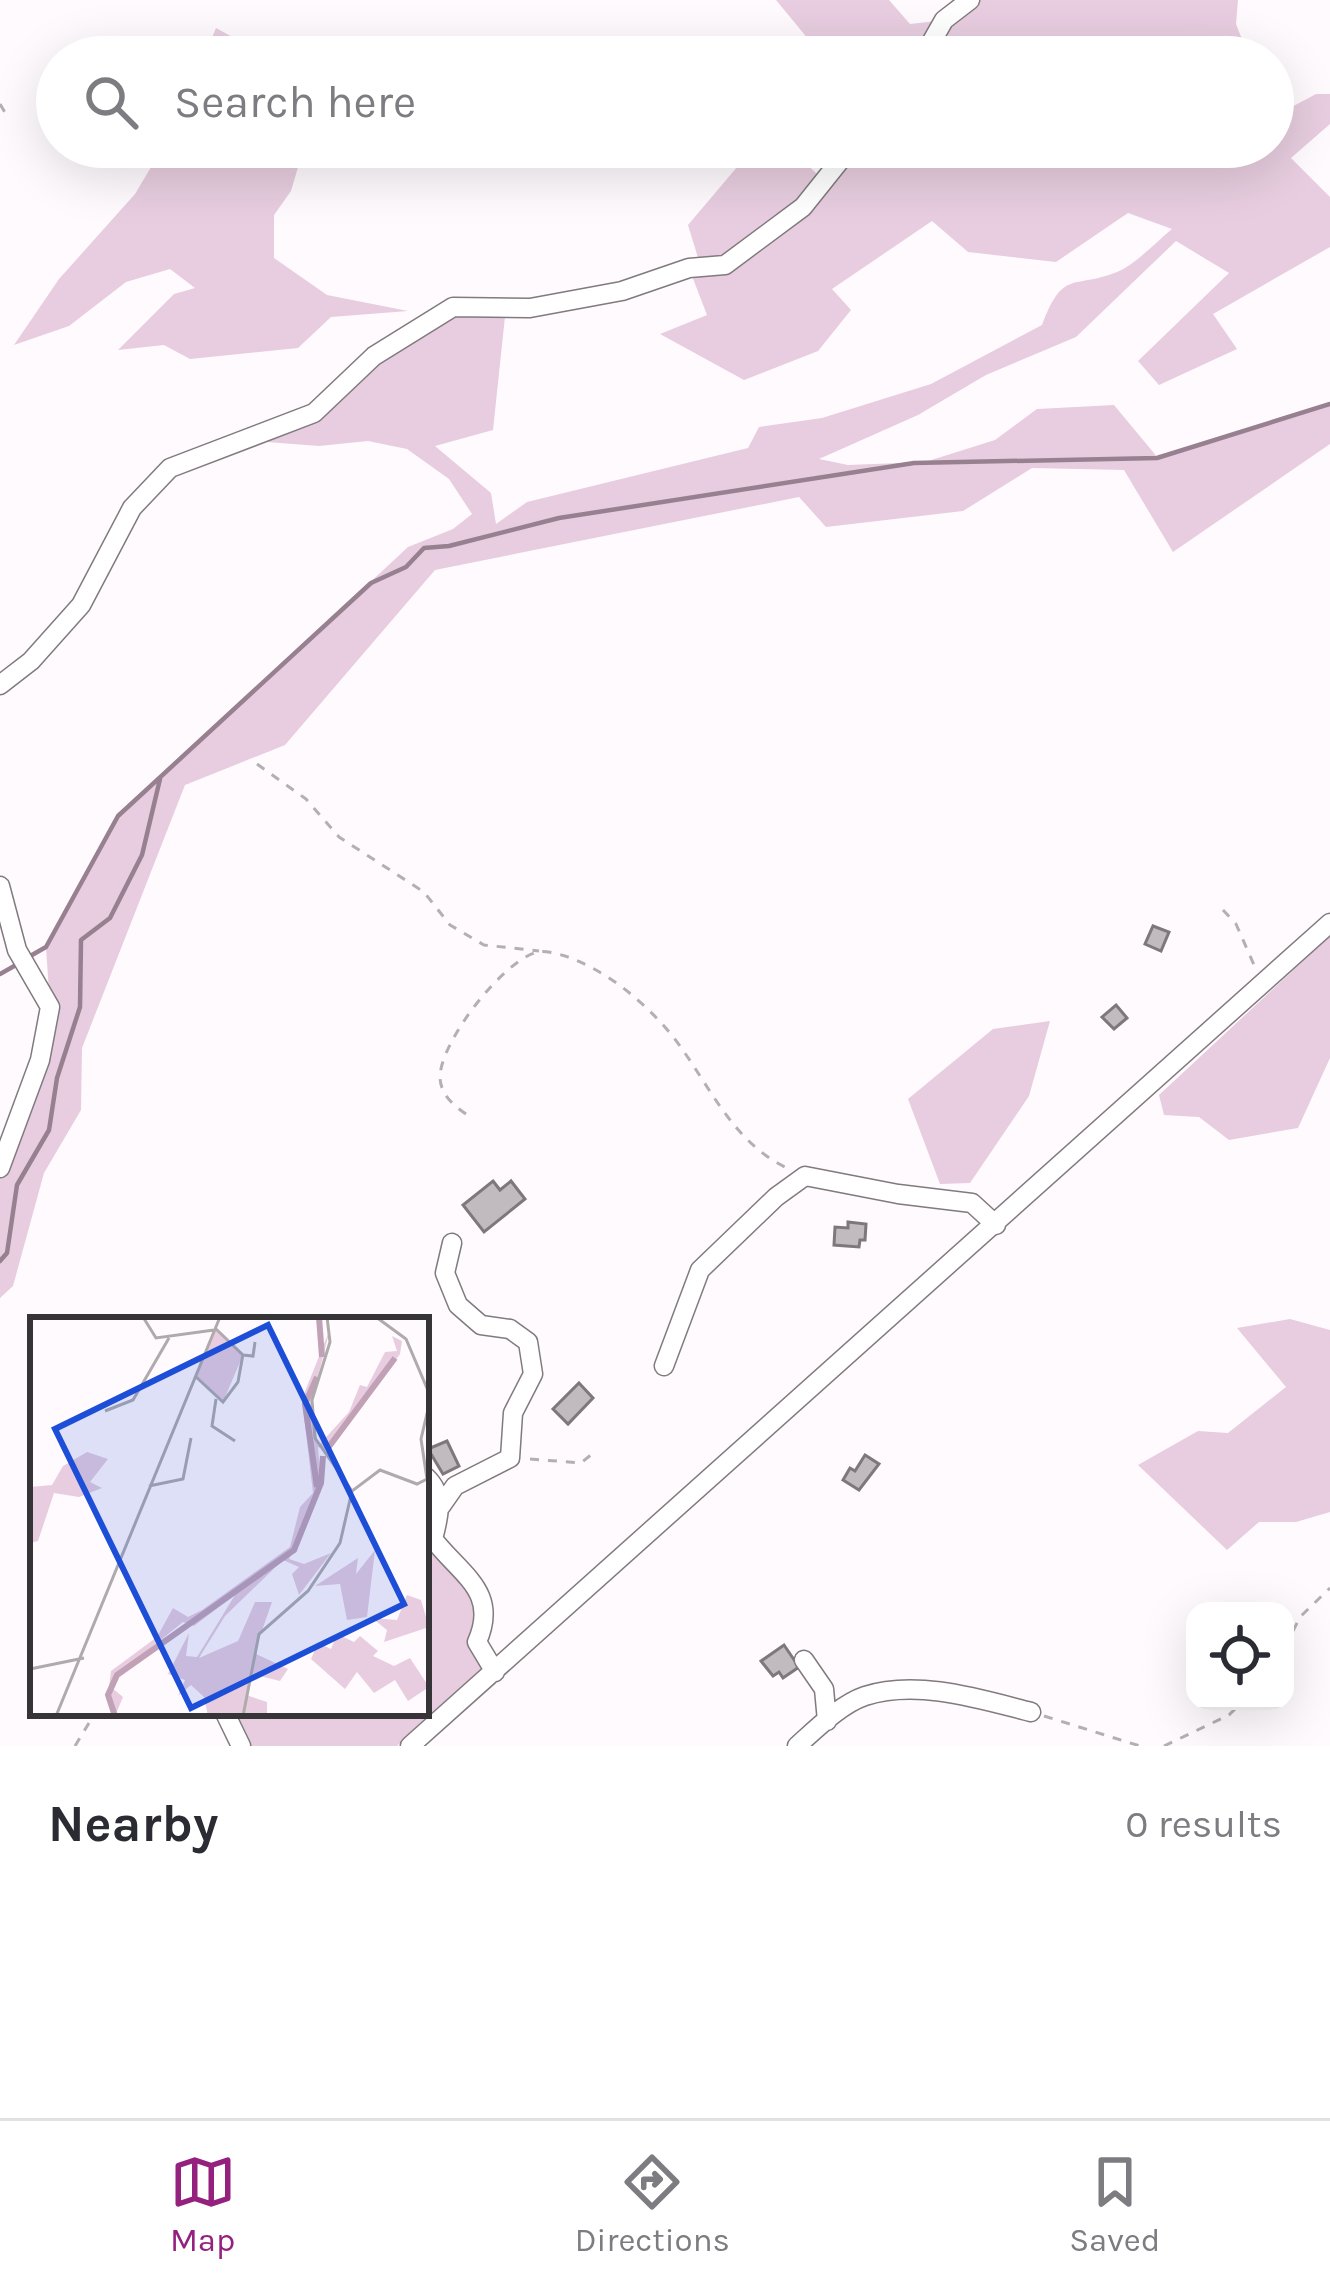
<!DOCTYPE html>
<html lang="en">
<head>
<meta charset="utf-8">
<style>
	body { margin:0; font-family:Karla,sans-serif; background:#f2f2f3; color:#2b2b33 }
	.controls { position:absolute; right:36px; bottom:36px; display:grid; overflow:hidden; border-radius:24px; box-shadow:0 12px 48px #0002 }
	.controls button { width:108px; height:108px; display:grid; place-items:center; padding:0; border:0; border-bottom:3px solid #e1e1e2; background:#fff; color:#2b2b33; font:60px sans-serif }
	.list { margin:0; padding:0; list-style:none }
	h2 { display:flex; justify-content:space-between; align-items:center; height:156px; margin:0; padding:0 48px; font-size:51px }
	h2 small { font-size:39px; font-weight:400; color:#7c7c81 }
	.icon { flex:none; width:66px; height:66px; fill:none; stroke:currentColor; stroke-width:2; stroke-linecap:round; stroke-linejoin:round }
	.map { position:relative; flex:none; width:1330px; height:1746px; overflow:hidden }
	.search { position:absolute; background:#fff; box-shadow:0 12px 48px #0002; left:36px; right:36px; top:36px; height:132px; display:flex; align-items:center; gap:30px; box-sizing:border-box; padding:0 42px; border-radius:66px; color:#7c7c81; font-size:45px }
	.sheet { height:372px; background:#fff }
	nav { display:flex; justify-content:space-around; align-items:center; box-sizing:border-box; height:168px; border-top:3px solid #e1e1e2; background:#fff; font-size:33px; color:#7c7c81 }
	nav a { display:grid; justify-items:center; gap:6px }
	nav .on { color:#95217e }
	.map>svg:first-child { display:block }
	.green { fill:#e7cddf }
	.lines { fill:none; stroke-linecap:round; stroke-linejoin:round }
	.stream { stroke:#978090; stroke-width:4.5 }
	.building { fill:#c1babf; stroke:#7e777c; stroke-width:3 }
	.minor-casing { stroke:#817a7f; stroke-width:21 }
	.path { stroke:#b3afb2; stroke-width:3; stroke-dasharray:9 9; stroke-linecap:butt }
	.minor { stroke:#fff; stroke-width:18 }
	.inset-river { fill:none; stroke:#c0a1b6; stroke-width:6 }
	.inset-road { fill:none; stroke:#afabad; stroke-width:3 }
	.view { fill:#1d4ed8; fill-opacity:0.15; stroke:#1d4ed8; stroke-width:6 }
	.inset-edge { fill:none; stroke:#363436; stroke-width:6 }
</style>
</head>
<body>
<div class="map">
<svg width="1330" height="1746" viewBox="0 0 1330 1746">
	<rect width="100%" height="100%" fill="#fffafd"/>
	<path class="green" d="M776,0H889L910,24L937,21L970,0H1238L1236,24L1249,57H823Z
		M216,28L269,57H204Z
		M1316,94H1330V124L1291,158L1330,197V247L1213,314L1237,349L1159,385L1138,361L1229,273L1176,241L1076,337L986,375L918,415L819,459L848,465L925,462L995,440L1037,409L1114,405L1158,458L1330,404V444L1173,552L1124,470L1032,468L963,511L826,527L799,497L435,570L285,745L185,785L82,1048L81,1110L44,1173L13,1286L0,1298V1168L50,1007L46,947L118,817L408,547L453,529L472,514L449,479L407,449L368,441L319,446L242,440L314,413L453,307H506L493,430L435,446L491,493L496,524L527,502L748,448L759,427L822,418L931,384L1042,325C1064,268 1072,290 1117,272C1136,264 1156,242 1172,229L1128,213L1056,262L968,252L932,221L832,289L851,310L818,351L744,380L660,334L707,315L692,276L812,209L862,147H1273V117Z
		M163,147H304L291,191L274,215V258L327,295L408,311L331,317L298,348L190,359L164,345L118,350L174,294L195,288L170,269L126,282L69,326L14,345L59,279L135,194Z
		M754,147H789L819,176C789,212 746,254 699,261L688,225Z
		M1330,936V1058L1298,1128L1229,1140L1199,1117L1164,1115L1159,1095Z
		M1050,1021L1029,1096L970,1183L940,1184L908,1099L993,1029Z
		M1290,1319L1330,1330V1512L1296,1522H1259L1227,1550L1138,1465L1198,1431L1228,1433L1286,1387L1237,1328Z
		M426,1477L433,1482V1539L484,1598L477,1642L491,1664L397,1746H241L225,1713H426Z"/>
	<g class="lines">
		<path class="stream" d="M25,959L46,947L118,816L371,583L406,567L424,548L449,546L559,518L914,463L1157,458L1330,404
			M0,974L16,965
			M0,1261L7,1253L17,1185L49,1130L57,1078L80,1007L81,940L110,918L142,855L160,779"/>
	</g>
	<path class="building" d="M1153,926L1169,932L1161,951L1145,944Z
		M1116,1005L1127,1018L1114,1029L1102,1017Z
		M493,1181L500,1190L511,1181L525,1199L484,1232L463,1205Z
		M848,1222L866,1224L865,1240H860L859,1247L834,1245L835,1227L848,1228Z
		M579,1383L593,1398L568,1424L553,1409Z
		M447,1441L459,1466L443,1474L428,1449Z
		M865,1455L879,1464L859,1490L843,1480L850,1468L855,1471Z
		M784,1645L799,1667L783,1678L779,1672L773,1676L761,1661Z"/>
	<g class="lines">
		<g class="minor-casing">
			<path id="minor" d="M923,57L944,20L970,0
				M0,685L31,661L81,605L132,508L170,468L314,413L374,356L453,307L530,308L622,291L689,268L725,265L803,207L851,147
				M0,886L17,950L50,1007L40,1060L0,1168
				M664,1366L700,1270L776,1197L805,1176L898,1194L972,1203L996,1225
				M426,1477C445,1495 439,1516 433,1539C462,1576 499,1592 477,1642L495,1672
				M441,1506L455,1486L510,1458L513,1413L533,1374L528,1342L510,1329L481,1325L458,1305L445,1273L452,1243
				M804,1660L824,1689L827,1721
				M225,1713L241,1746
				M410,1746L1330,923
				M797,1746C816,1729 841,1704 865,1696C917,1679 980,1699 1031,1712"/>
		</g>
		<path class="path" d="M0,104L7,116
			M257,764L306,799L339,837L424,892L450,925L484,945L539,951
			M1223,910L1236,924L1254,965
			M466,1114C454,1106 441,1095 440,1078C439,1043 504,959 538,952C545,950 558,954 565,956C607,970 647,1004 674,1038C710,1085 731,1141 787,1168
			M530,1459L581,1463L592,1454
			M1285,1647L1300,1617L1330,1588
			M1044,1716L1140,1746
			M75,1746L95,1713
			M1164,1746L1229,1715L1243,1701"/>
		<use href="#minor" class="minor"/>
	</g>
	<g transform="translate(30 1317)">
		<rect width="399" height="399" fill="#fffafd"/>
		<path d="M186,12L213,38L193,85L166,59ZM300,12L282,83L288,129L319,95L330,68L337,70L355,35L367,34L362,19L372,24L370,37L342,75L295,133L288,130L291,166L259,242L274,247L301,236L269,278L262,257L269,250L253,243L195,299L169,341L208,324L225,285H242L224,336L258,352L250,364L222,357L216,378L237,385V399H178L174,380L161,368L148,379L155,363L138,357L159,316L156,339L167,340L205,278L164,309L153,305L87,358L82,371L93,380L85,399L78,378L81,354L127,320L143,291L158,300L172,293L260,230L270,190L283,176L272,82ZM57,135L78,142L60,165L72,171L49,180L24,176L8,224L0,226V170L22,168L33,149ZM345,233L337,300L317,303L310,267L285,269L328,241L326,257ZM377,278L391,283L399,310L354,325L357,313L342,301L367,303ZM307,317L324,325L330,319L348,334L343,339L364,349L380,341L399,370L378,384L365,363L344,376L327,355L315,372L281,342L288,326L301,332Z" fill="#e7cddf"/>
		<path class="inset-river" d="M289,0L292,40M287,60L275,87L287,170M298,131L365,41M85,399L78,378L87,358L264,233L291,166L293,139"/>
		<path class="inset-road" d="M113,0L126,21L184,13M297,0L300,25L282,83L285,121L322,174M346,0L376,22L399,76M185,11L213,38L223,39L225,25M165,59L193,85L208,65L213,37M186,82L182,109L205,124M75,94L103,83L139,21M119,169L153,162L161,121M0,352L54,341M26,399L190,0M213,399L229,317L278,274L310,226L322,174L350,153L387,167L397,162L391,122L399,88"/>
		<path class="view" d="M238,8L374,287L161,391L25,112Z"/>
		<rect width="399" height="399" class="inset-edge"/>
	</g>
</svg>
<div class="controls">
<button><svg class="icon" aria-label="locate" viewBox="0 0 24 24"><circle cx="12" cy="12" r="6"/><path d="M12 2v4M12 18v4M2 12h4M18 12h4"/></svg></button>
</div>
<div class="search"><svg class="icon" aria-label="search" viewBox="0 0 24 24"><circle cx="10" cy="10" r="6"/><path d="M15 15l6 6"/></svg>Search here</div>
</div>
<section class="sheet">
<h2>Nearby<small>0 results</small></h2>
<ul class="list">
</ul>
</section>
<nav>
<a class="on"><svg class="icon" aria-label="map" viewBox="0 0 24 24"><path d="M3 6l6-2 6 2 6-2v14l-6 2-6-2-6 2zM9 4v14M15 6v14"/></svg>Map</a>
<a><svg class="icon" aria-label="directions" viewBox="0 0 24 24"><path d="M12 3l9 9-9 9-9-9zM9 14v-3h6M13 9l2 2-2 2"/></svg>Directions</a>
<a><svg class="icon" aria-label="saved" viewBox="0 0 24 24"><path d="M7 4h10v16l-5-4-5 4z"/></svg>Saved</a>
</nav>
</body>
</html>
